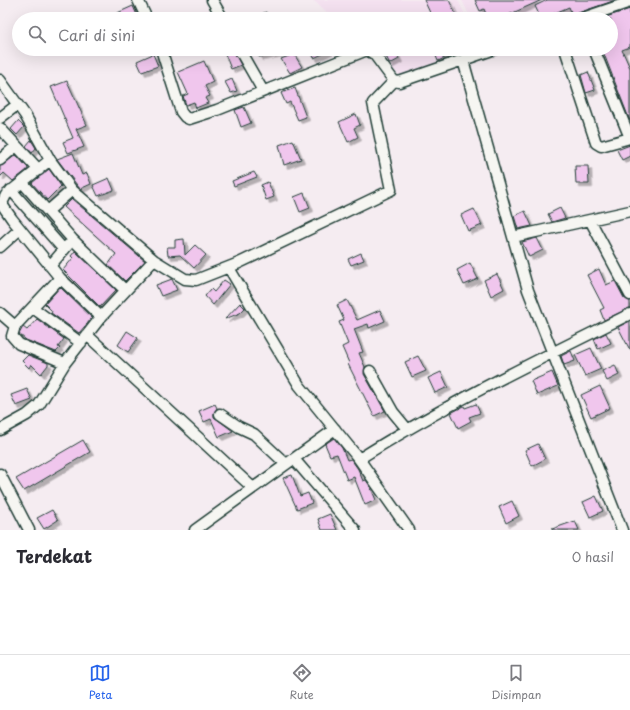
<!DOCTYPE html>
<html lang="id">
<head>
<meta charset="utf-8">
<style>
	body { margin:0; font-family:"Playpen Sans",sans-serif; background:#f2f2f3; color:#2b2b33 }
	.list { margin:0; padding:0; list-style:none }
	h2 { display:flex; justify-content:space-between; align-items:center; height:52px; margin:0; padding:0 16px; font-size:17px }
	h2 small { font-size:13px; font-weight:400; color:#7c7c81 }
	.icon { flex:none; width:22px; height:22px; fill:none; stroke:currentColor; stroke-width:2; stroke-linecap:round; stroke-linejoin:round }
	.map { position:relative; flex:none; width:630px; height:530px; overflow:hidden }
	.search { position:absolute; background:#fff; box-shadow:0 4px 16px #0002; left:12px; right:12px; top:12px; height:44px; display:flex; align-items:center; gap:10px; box-sizing:border-box; padding:0 14px; border-radius:22px; color:#7c7c81; font-size:15px }
	.sheet { height:124px; background:#fff }
	nav { display:flex; justify-content:space-around; align-items:center; box-sizing:border-box; height:56px; border-top:1px solid #e1e1e2; background:#fff; font-size:11px; color:#7c7c81 }
	nav a { display:grid; justify-items:center; gap:2px }
	nav .on { color:#2563eb }
	.map>svg:first-child { display:block }
	.built { fill:#f4e1f0 }
	.building { fill:#f0c6ed; stroke:#1f3d34; filter:url(#shadow) }
	.lines { fill:none; stroke-linecap:round; stroke-linejoin:round }
	.minor-casing { stroke:#1f3d34; stroke-width:13 }
	.minor { stroke:#f6f6f2; stroke-width:10 }
</style>
</head>
<body>
<div class="map">
<svg width="630" height="530" viewBox="0 0 630 530">
	<defs>
		<filter id="shadow"><feDropShadow dx="3.5" dy="3.5" stdDeviation="0" flood-color="#0004"/></filter>
	</defs>
	<rect width="100%" height="100%" fill="#f5ecf1"/>
	<filter id="ink" filterUnits="userSpaceOnUse"><feTurbulence type="fractalNoise" baseFrequency=".025" numOctaves="2"/><feDisplacementMap in="SourceGraphic" scale="8" xChannelSelector="R" yChannelSelector="G"/><feConvolveMatrix kernelMatrix="1 2 1 2 8 2 1 2 1" color-interpolation-filters="sRGB"/></filter>
	<g filter="url(#ink)">
		<path class="built" d="M313,0H458L467,19H335Z
			M462,0H621L566,19H471Z
			M369,49H475L401,76Z"/>
		<path class="building" d="M424,0H449L458,19H433Z
			M475,0H542L499,19H488L484,9L480,11Z
			M547,0H616L578,13L574,19L569,7L541,19L535,6Z
			M133,6L137,15L129,19H104Z
			M630,9V47L622,50L630,68V121L602,49H611V19H600Z
			M266,12L269,19H250Z
			M223,49H233L241,65L231,69Z
			M257,49H284V52L259,57Z
			M316,49H333L314,58L311,51Z
			M382,49H394L399,59L390,64Z
			M433,49H446L449,56L438,61Z
			M153,54L158,66L142,72L137,61Z
			M294,54L302,67L290,73L281,59Z
			M204,61L213,82L205,86L210,96L205,98L208,103L196,108L194,102L186,105L183,96L188,94L178,72Z
			M588,72L595,90L586,93L581,75Z
			M232,79L237,91L231,93L225,82Z
			M67,81L87,125L76,129L84,147L68,153L63,142L73,138L51,87Z
			M295,88L306,117L298,120L290,102L286,104L281,93Z
			M244,107L251,123L241,127L235,110Z
			M356,114L360,125L354,128L358,137L348,142L339,122Z
			M18,121L24,127L17,135L11,129Z
			M31,140L36,148L32,153L26,146Z
			M293,140L301,159L284,165L279,145Z
			M630,145V156L622,160L617,150Z
			M73,153L82,175L87,173L91,184L80,189L57,159Z
			M16,155L28,168L27,170L13,181L4,173L0,177V166Z
			M575,166H588L589,184H576Z
			M49,169L61,186L47,200L32,183Z
			M254,172L257,177L234,186L232,181Z
			M109,178L114,190L98,196L93,185Z
			M268,182L274,197L266,200L261,185Z
			M304,193L310,208L300,212L294,197Z
			M72,199L145,261L125,281L108,265L116,254L64,207Z
			M560,208L565,218L552,222L548,214Z
			M474,209L482,225L468,231L461,215Z
			M525,211L532,226L518,229L514,216Z
			M537,238L543,250L529,257L522,242Z
			M184,239L185,255L195,245L206,255L194,268L180,255L168,256L167,247H175V240Z
			M75,251L116,290L100,307L63,270L73,258L71,256Z
			M361,253L364,260L351,265L348,259Z
			M470,263L478,279L464,285L457,270Z
			M599,269L606,285L615,281L624,298L630,301V308L604,320L600,310L604,308L587,275Z
			M497,274L504,289L491,296L484,280Z
			M172,279L177,290L161,296L156,285Z
			M224,280L230,284L213,305L205,296L211,289L214,292Z
			M60,287L92,318L79,333L51,313L52,311L45,304Z
			M347,300L357,320L380,310L385,321L369,328L368,324L354,329L363,352L359,353L365,367L364,374L385,411L374,416L348,364L349,363L342,347L348,344L339,322L344,320L337,305Z
			M240,303L245,308L240,313L225,319Z
			M37,319L64,339L58,347L60,348L56,352L26,340L19,334L23,327L27,330Z
			M630,321V350L618,327Z
			M127,331L138,338L128,352L118,345Z
			M606,333L611,343L598,349L594,339Z
			M591,348L601,369L585,376L575,355Z
			M571,351L575,361L564,365L561,356Z
			M28,355L48,363V365L41,374L31,364L29,368L22,361Z
			M418,356L426,371L412,377L405,362Z
			M615,365L619,375L607,381L602,371Z
			M441,372L448,387L435,393L428,378Z
			M552,372L558,386L537,395L531,381Z
			M600,386L610,408L591,417L581,395Z
			M27,389L32,400L16,406L11,395Z
			M215,404L217,408L214,413V417L233,431L219,437L211,419L204,422L199,411Z
			M476,404L480,413L469,417L471,421L458,428L451,413L464,406L465,408Z
			M334,438L342,448L347,460L351,459L358,469L363,481L366,480L370,486L376,500L365,505L354,477L347,480L337,454L330,456L325,444Z
			M83,440L90,452L24,491L16,479Z
			M538,444L545,459L532,466L525,450Z
			M292,475L300,496L308,493L312,503L297,509L283,478Z
			M596,496L603,511L590,517L583,502Z
			M512,501L519,516L506,523L499,507Z
			M52,510L58,520L44,529L37,518Z
			M330,514L337,530H322L318,519Z
			M575,521L579,530H552V529Z"/>
		<g class="lines">
			<g class="minor-casing">
				<path id="minor" d="M138,0L147,19
					M212,0L223,19
					M580,19L630,2
					M161,49L181,112L185,117L189,119L217,110L367,50L374,54L394,81L399,82L463,60
					M239,49L263,91
					M495,49L463,60L528,290L622,530
					M565,49L596,143L601,146L630,138
					M594,49L630,138
					M0,80L25,115L50,160L72,190L154,260L185,279L196,280L239,263L391,190L373,103L394,81
					M0,118L17,105
					M0,128L39,170
					M0,160L16,146
					M50,160L6,195L3,201V206L12,219L60,278L101,317
					M22,182L73,240L125,290
					M11,190L64,250
					M48,211L72,190
					M590,220L630,295
					M513,237L630,211
					M0,247L20,229
					M50,266L68,245
					M229,268L299,385L359,459L409,530
					M60,278L15,326L12,336L19,344L65,363
					M33,308L81,343
					M0,313L15,326
					M87,335L253,488
					M370,371L393,412L407,429
					M220,414L239,427L254,434L286,464
					M0,430L27,415L39,405L65,363L101,317L154,260
					M294,459L355,530
					M359,459C446,404 538,360 630,314
					M0,474L29,530
					M195,530L335,429"/>
			</g>
			<use href="#minor" class="minor"/>
		</g>
	</g>
</svg>
<div class="search"><svg class="icon" aria-label="search" viewBox="0 0 24 24"><circle cx="10" cy="10" r="6"/><path d="M15 15l6 6"/></svg>Cari di sini</div>
</div>
<section class="sheet">
<h2>Terdekat<small>0 hasil</small></h2>
<ul class="list">
</ul>
</section>
<nav>
<a class="on"><svg class="icon" aria-label="map" viewBox="0 0 24 24"><path d="M3 6l6-2 6 2 6-2v14l-6 2-6-2-6 2zM9 4v14M15 6v14"/></svg>Peta</a>
<a><svg class="icon" aria-label="directions" viewBox="0 0 24 24"><path d="M12 3l9 9-9 9-9-9zM9 14v-3h6M13 9l2 2-2 2"/></svg>Rute</a>
<a><svg class="icon" aria-label="saved" viewBox="0 0 24 24"><path d="M7 4h10v16l-5-4-5 4z"/></svg>Disimpan</a>
</nav>
</body>
</html>
